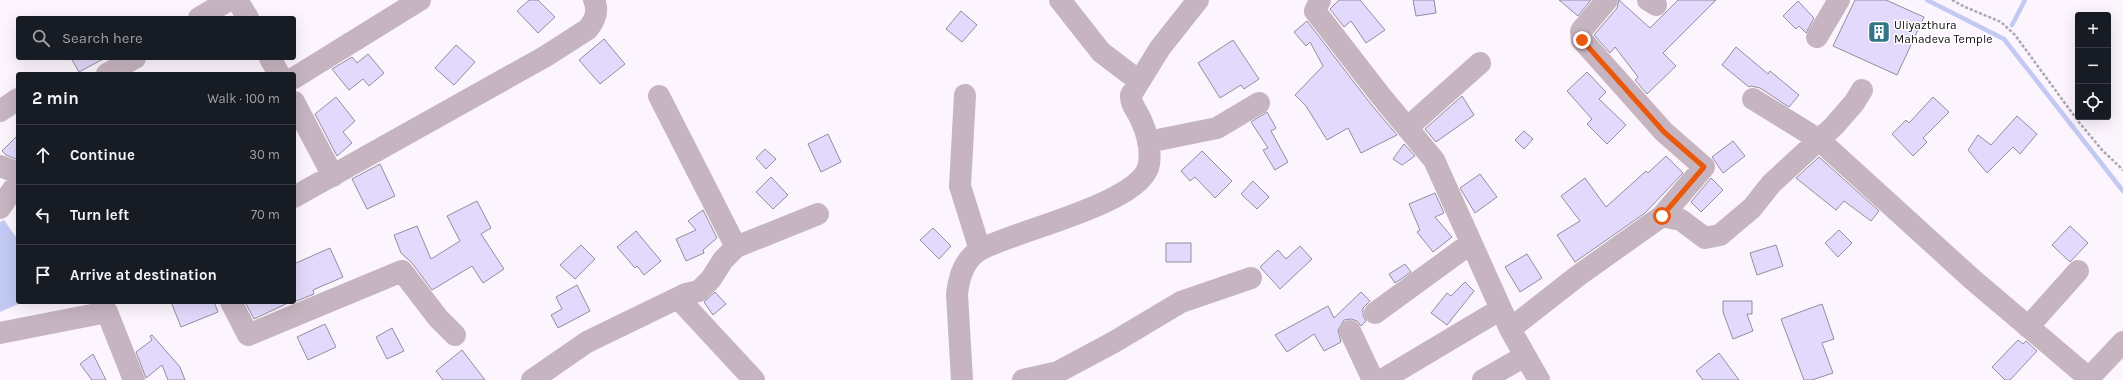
<!DOCTYPE html>
<html lang="en">
<head>
<meta charset="utf-8">
<style>
	body { margin:0; font-family:Karla,sans-serif; background:#242831; color:#f1f3f6 }
	.controls { position:absolute; right:12px; top:12px; display:grid; overflow:hidden; border-radius:4px; box-shadow:0 4px 16px #0002 }
	.controls button { width:36px; height:36px; display:grid; place-items:center; padding:0; border:0; border-bottom:1px solid #363941; background:#171b24; color:#f1f3f6; font:20px sans-serif }
	.stop { position:absolute; width:12px; height:12px; margin:-9px; border:3px solid #ea580c; border-radius:50%; background:#fff }
	.stop.end { background:#ea580c; border-color:#fff; box-shadow:0 1px 4px #0008 }
	.list { margin:0; padding:0; list-style:none }
	h2 { display:flex; justify-content:space-between; align-items:center; height:52px; margin:0; padding:0 16px; font-size:17px }
	h2 small { font-size:13px; font-weight:400; color:#9ea1a6 }
	.list li { display:grid; grid-template-columns:26px 1fr auto; gap:12px; align-items:center; box-sizing:border-box; height:60px; padding:0 16px; border-top:1px solid #363941 }
	.list b { display:block; font-size:15px; white-space:nowrap }
	.list em { font-size:13px; font-style:normal; color:#9ea1a6 }
	.icon { flex:none; width:22px; height:22px; fill:none; stroke:currentColor; stroke-width:2; stroke-linecap:round; stroke-linejoin:round }
	.map { position:relative; flex:none; width:2123px; height:380px; overflow:hidden }
	.search { position:absolute; background:#171b24; box-shadow:0 4px 16px #0002; left:16px; top:16px; width:280px; height:44px; display:flex; align-items:center; gap:10px; box-sizing:border-box; padding:0 14px; border-radius:4px; color:#9ea1a6; font-size:15px }
	.panel { position:absolute; background:#171b24; box-shadow:0 4px 16px #0002; left:16px; top:72px; width:280px; height:232px; border-radius:4px }
	.map>svg:first-child { display:block }
	.water { fill:#c2caf4 }
	.lines { fill:none; stroke-linecap:round; stroke-linejoin:round }
	.stream { stroke:#c2caf4; stroke-width:4.5 }
	.building { fill:#e2d9fc; stroke:#928e9e }
	.path { stroke:#aca6ae; stroke-width:2.5; stroke-dasharray:3 2; stroke-linecap:butt }
	.minor { stroke:#c6b4c0; stroke-width:22 }
	.route { stroke:#ea580c; stroke-width:5 }
	.labels { text-anchor:middle; dominant-baseline:central; stroke-width:3; stroke-linejoin:round; paint-order:stroke }
	.poi-label { font-size:12px; fill:#110d12; stroke:#fff; text-anchor:start }
</style>
</head>
<body>
<div class="map">
<svg width="2123" height="380" viewBox="0 0 2123 380">
	<rect width="100%" height="100%" fill="#fcf5fe"/>
	<path class="water" d="M4,220L18,240V302H23L0,312V222Z"/>
	<g class="lines">
		<path class="stream" d="M1927,0L2004,39L2123,191
			M2012,25L2025,0"/>
	</g>
	<path class="building" d="M529,0H538L555,17L538,33L517,11Z
		M1339,0H1360L1385,30L1366,43L1351,21L1344,27L1330,9Z
		M1413,0H1434L1436,13L1416,16Z
		M1559,0H1591L1578,16Z
		M1619,0L1650,28L1678,0H1716L1663,53L1676,66L1647,94L1635,80L1638,77L1615,47L1610,53L1594,35L1617,8Z
		M1855,0H1886L1924,17L1897,75L1833,46Z
		M1798,1L1814,18L1806,33L1799,26L1796,29L1783,16Z
		M961,11L977,25L962,42L946,29Z
		M1307,21L1370,103L1397,135L1361,153L1348,128L1327,140L1306,106L1295,95L1323,66L1310,42L1306,46L1294,32Z
		M604,39L625,64L600,84L579,60Z
		M1233,40L1259,79L1244,89L1241,85L1220,98L1198,63Z
		M456,45L475,62L454,85L435,68Z
		M1736,47L1768,74L1770,71L1799,95L1789,107L1760,88L1751,86L1749,87L1722,65Z
		M368,54L384,73L369,86L363,79L349,90L332,69L352,57L357,63Z
		M71,58H105L79,72Z
		M1587,72L1606,92L1599,99L1626,125L1607,144L1587,124L1592,119L1567,91Z
		M1462,96L1474,115L1436,142L1425,129Z
		M336,97L355,121L343,132L352,143L337,156L315,114Z
		M1933,97L1949,112L1923,138L1927,142L1913,156L1892,134L1906,120L1909,123Z
		M1267,112L1276,128L1271,131L1288,162L1275,170L1263,150L1268,148L1251,122Z
		M2017,116L2037,134L2020,154L2013,147L1987,173L1968,150L1978,135L1991,145Z
		M1524,131L1533,139L1524,149L1515,140Z
		M828,134L841,162L821,172L808,144Z
		M18,135V160L6,155L2,151Z
		M1733,141L1745,156L1723,173L1712,157Z
		M1404,144L1415,156L1402,165L1393,159Z
		M765,149L776,159L766,169L756,158Z
		M1202,151L1232,181L1215,198L1195,177L1190,181L1181,171Z
		M1666,156L1683,173L1645,213L1575,262L1557,235L1580,221L1561,196L1585,178L1606,207L1646,171L1648,173Z
		M1819,157L1879,211L1871,221L1844,201L1836,210L1796,178Z
		M380,164L395,196L367,209L352,179Z
		M1480,174L1497,197L1475,213L1460,188Z
		M771,177L788,195L773,209L756,192Z
		M1711,178L1723,190L1701,212L1691,202Z
		M1253,181L1269,197L1257,209L1241,194Z
		M1435,193L1444,213L1435,217L1452,237L1433,252L1417,232L1420,230L1409,204Z
		M477,201L491,228L481,234L504,269L483,283L472,266L432,290L412,263L401,253L394,235L417,226L431,259L460,241L447,216Z
		M703,210L717,238L703,250L704,253L686,261L676,239L696,230L688,221Z
		M2070,226L2088,243L2070,262L2052,245Z
		M933,228L951,246L939,259L920,240Z
		M1839,230L1852,243L1838,257L1825,243Z
		M636,231L661,261L644,275L637,266L635,268L617,247Z
		M1166,243H1191V262H1166Z
		M581,245L595,259L575,279L560,265Z
		M1776,245L1783,266L1757,275L1750,253Z
		M1300,246L1312,259L1280,289L1260,267L1278,250L1286,259Z
		M330,248L343,277L313,290L314,294L294,302V264Z
		M1527,254L1542,278L1520,292L1505,267Z
		M1405,264L1411,272L1395,283L1389,274Z
		M1465,282L1474,291L1447,325L1431,313L1447,293L1451,296Z
		M577,285L590,311L558,328L551,315L562,309L556,297Z
		M715,292L726,304L713,315L704,302Z
		M1361,292L1370,301L1363,308V315L1366,321L1361,326L1357,321L1351,319L1344,320L1338,330L1341,342L1324,351L1314,334L1287,352L1275,335L1328,306L1334,318Z
		M1723,301H1752V314H1747L1753,331L1733,339L1723,312Z
		M171,302H214L218,312L181,327Z
		M245,302H290L254,319Z
		M1822,304L1834,339L1822,343L1833,373L1812,380H1804L1781,319Z
		M325,324L336,347L308,360L297,337Z
		M392,328L404,351L387,359L376,337Z
		M152,335L180,367L185,380H168L162,365L146,378L136,352L152,340L150,336Z
		M2018,340L2023,344L2026,341L2037,351L2010,380H2005L1992,367Z
		M462,350L485,380H443L436,371Z
		M1719,353L1739,380H1703L1696,371Z
		M93,354L106,380H92L80,364Z"/>
	<g class="lines">
		<path class="path" d="M1952,0L1965,7L2001,22L2015,35L2078,121L2102,150L2123,170"/>
		<path class="minor" d="M237,0L248,18
			M1060,0L1101,52L1139,81
			M1320,0L1315,11L1380,95L1434,160L1510,329L1579,275L1662,216L1681,220L1705,238L1720,235L1752,208L1771,184L1834,126L1854,103L1862,90
			M1607,0L1581,31L1582,40L1664,132L1704,167L1662,216
			M1648,0L1656,5
			M199,18L229,0
			M1817,37L1839,0
			M270,58L279,74
			M107,74L135,58
			M294,78L420,0
			M965,95L960,186L980,250
			M659,96L736,247
			M1753,99L1818,139L1972,279L2091,380
			M294,102L333,176
			M0,111L18,99
			M1407,128L1480,63
			M1148,142L1217,128L1259,103
			M0,166L18,173
			M294,197L546,56L588,29C595,20 599,11 594,0
			M0,208L18,182
			M678,298L754,380
			M231,302L248,335L402,271L438,318L455,335
			M1375,313L1471,243
			M2028,327L2078,271
			M1510,329L1539,380
			M1350,331L1373,380
			M0,333L107,312L134,380
			M2089,378L2123,342
			M532,380L587,342L686,294L699,291L711,279L723,260L736,247L818,214
			M962,380L957,294C959,276 964,259 980,250C1012,231 1143,204 1149,164C1151,150 1147,133 1141,120C1138,112 1130,104 1131,95L1160,48L1198,0
			M1023,380L1058,372L1114,342L1181,302L1251,278
			M1382,380L1501,309
			M1483,380L1525,356"/>
	</g>
	<g class="lines">
		<path class="route" d="M1582,40L1664,132L1704,167L1662,216"/>
	</g>
	<defs>
		<g id="building-square" transform="scale(1.15)"><rect x="-9" y="-9" width="18" height="18" rx="4" fill="#327585" stroke="#fff"/><path d="M-4-6H4V6H1V3H-1V6H-4ZM-2.5-4.3h1.7v1.8h-1.7ZM.8-4.3h1.7v1.8H.8ZM-2.5-1h1.7V.8h-1.7ZM.8-1h1.7V.8H.8Z" fill="#fff"/></g>
	</defs>
	<g fill-rule="evenodd">
		<use href="#building-square" x="1879" y="32"/>
	</g>
	<g class="labels">
		<g class="poi-label">
			<text x="1894" y="25">Uliyazthura<tspan x="1894" dy="14">Mahadeva Temple</tspan></text>
		</g>
	</g>
</svg>
<div class="controls">
<button>+</button>
<button>−</button>
<button><svg class="icon" aria-label="locate" viewBox="0 0 24 24"><circle cx="12" cy="12" r="6"/><path d="M12 2v4M12 18v4M2 12h4M18 12h4"/></svg></button>
</div>
<div class="stop" style="left:1662px;top:216px"></div>
<div class="stop end" style="left:1582px;top:40px"></div>
<div class="search"><svg class="icon" aria-label="search" viewBox="0 0 24 24"><circle cx="10" cy="10" r="6"/><path d="M15 15l6 6"/></svg>Search here</div>
<section class="panel">
<h2>2 min<small>Walk · 100 m</small></h2>
<ul class="list">
<li><svg class="icon" aria-label="ahead" viewBox="0 0 24 24"><path d="M12 20V5M6 11l6-6 6 6"/></svg><div><b>Continue</b></div><em>30 m</em></li>
<li><svg class="icon" aria-label="left" viewBox="0 0 24 24"><path d="M17 20v-9H6M10 6l-5 5 5 5"/></svg><div><b>Turn left</b></div><em>70 m</em></li>
<li><svg class="icon" aria-label="arrive" viewBox="0 0 24 24"><path d="M6 21V4h12l-3 4 3 4H6"/></svg><div><b>Arrive at destination</b></div></li>
</ul>
</section>
</div>
</body>
</html>
